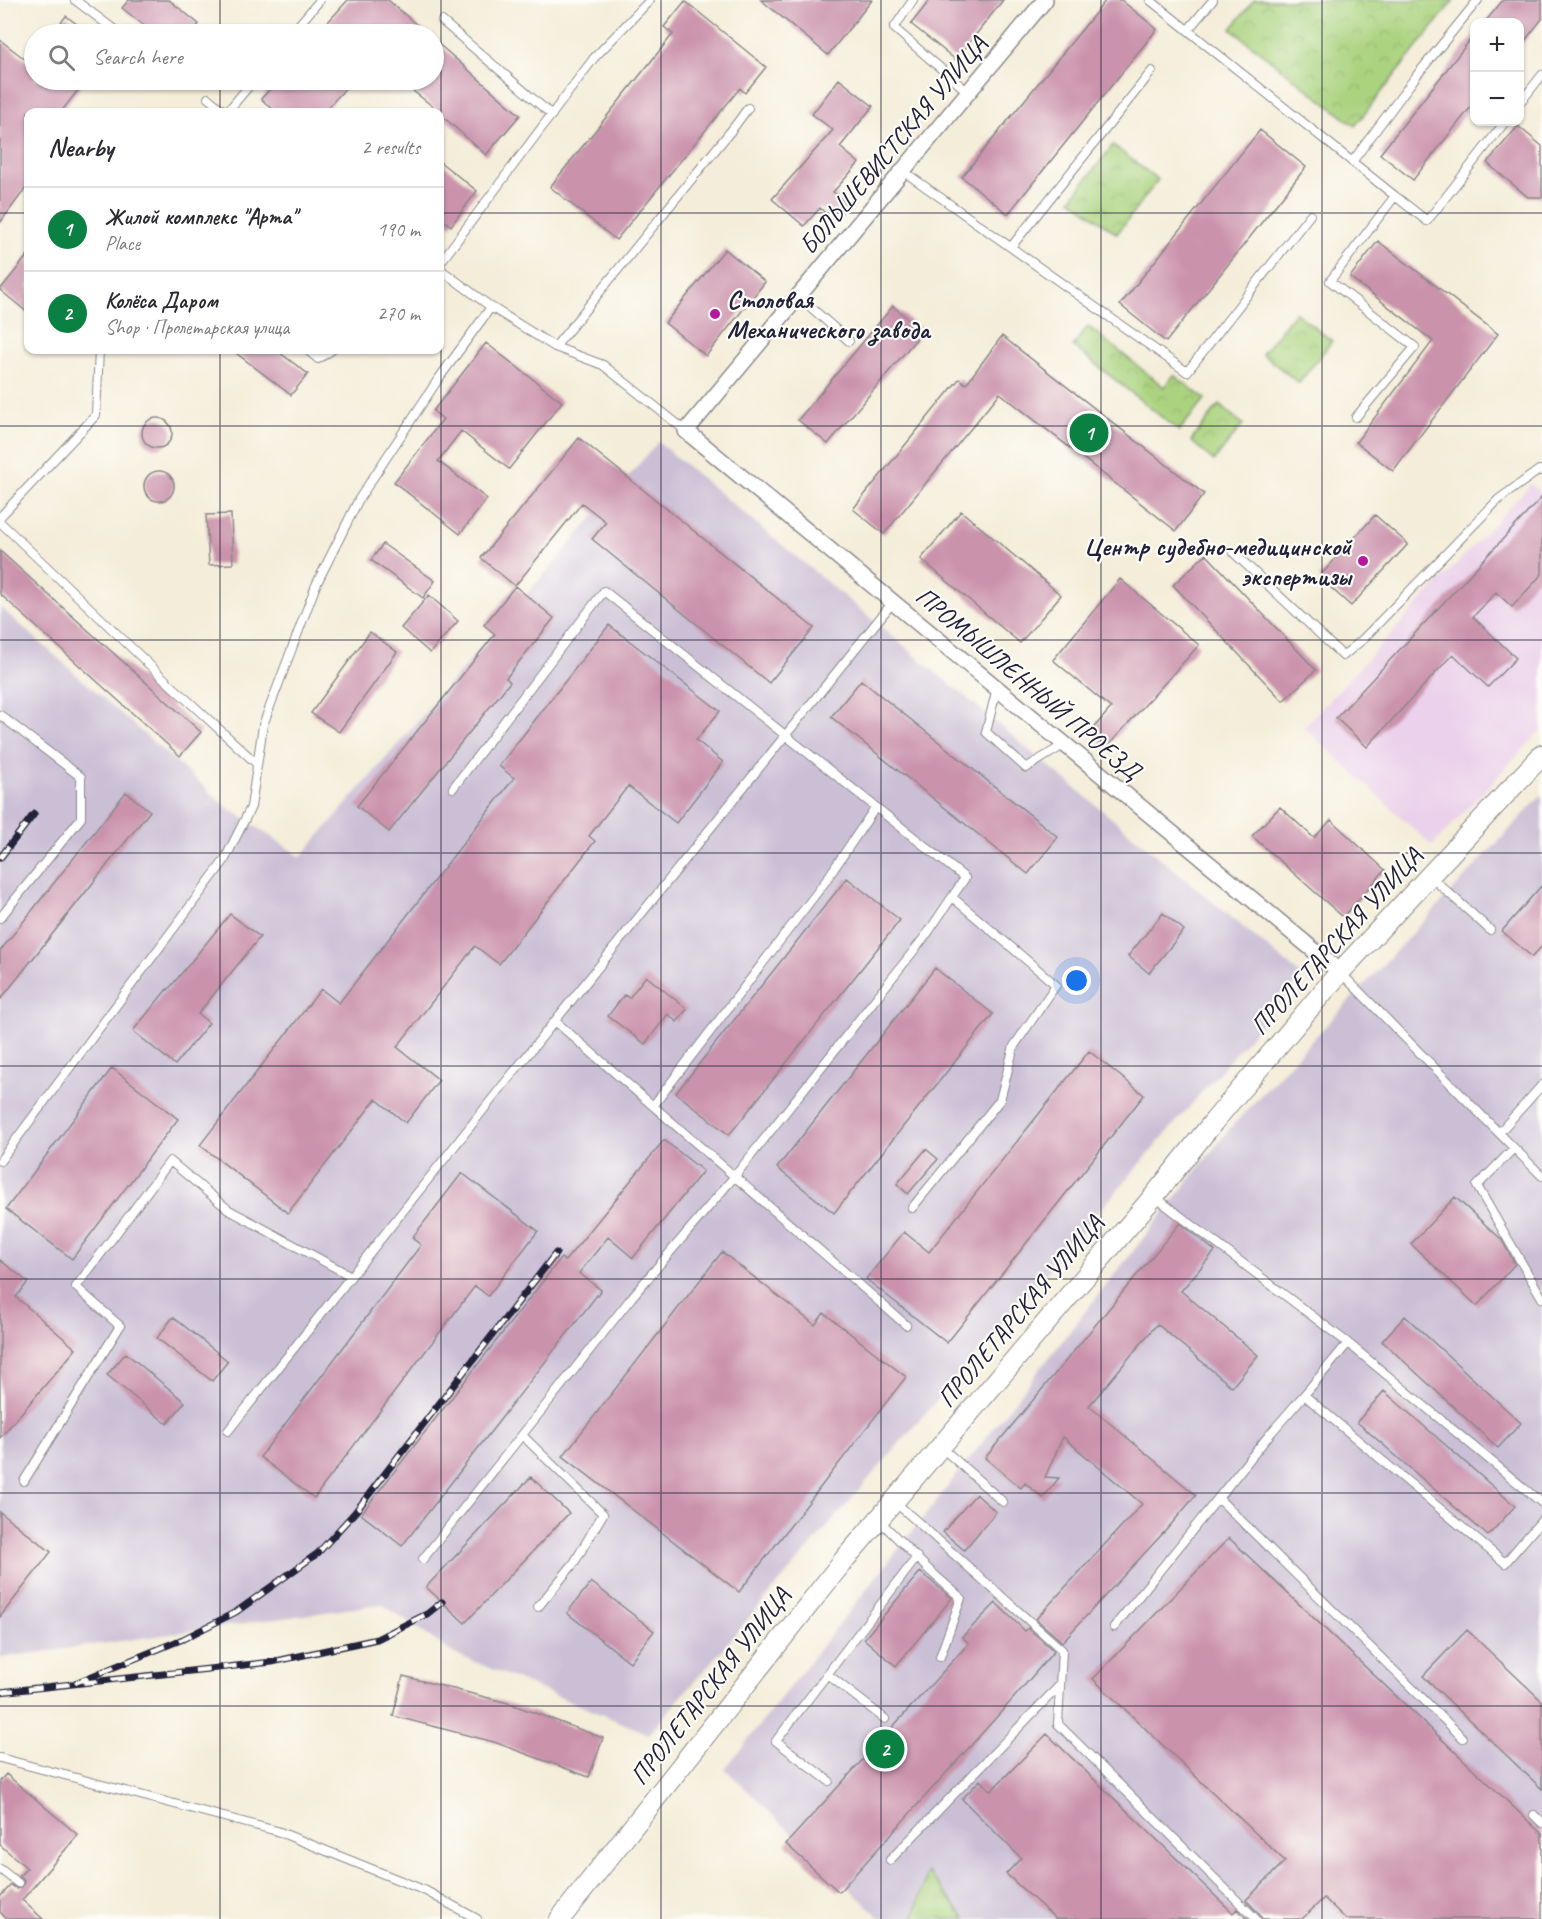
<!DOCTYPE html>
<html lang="en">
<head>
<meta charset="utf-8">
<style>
	body { margin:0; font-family:Caveat,sans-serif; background:#f2f2f3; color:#2b2b33 }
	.controls { position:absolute; right:18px; top:18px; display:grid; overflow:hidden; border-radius:12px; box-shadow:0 2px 4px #0004 }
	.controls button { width:54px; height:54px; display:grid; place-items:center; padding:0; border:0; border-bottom:2px solid #e1e1e2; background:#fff; color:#2b2b33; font:30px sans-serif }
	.you { position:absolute; left:1077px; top:981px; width:21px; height:21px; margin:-15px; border:4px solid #fff; border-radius:50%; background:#1a73e8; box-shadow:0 0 0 9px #1a73e833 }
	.badge { display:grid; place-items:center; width:39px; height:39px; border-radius:50%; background:#0b8043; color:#fff; font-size:20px; font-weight:700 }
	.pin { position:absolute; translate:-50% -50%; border:3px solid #fff; box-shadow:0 2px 6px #0006 }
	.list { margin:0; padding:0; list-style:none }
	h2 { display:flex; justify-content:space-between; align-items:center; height:78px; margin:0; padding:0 24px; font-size:26px }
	h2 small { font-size:20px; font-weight:400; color:#7c7c81 }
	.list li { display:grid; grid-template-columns:39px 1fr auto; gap:18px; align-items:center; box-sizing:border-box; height:84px; padding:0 24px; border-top:2px solid #e1e1e2 }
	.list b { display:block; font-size:22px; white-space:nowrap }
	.list p { margin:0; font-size:20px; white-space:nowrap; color:#7c7c81 }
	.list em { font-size:20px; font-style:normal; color:#7c7c81 }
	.icon { flex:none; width:33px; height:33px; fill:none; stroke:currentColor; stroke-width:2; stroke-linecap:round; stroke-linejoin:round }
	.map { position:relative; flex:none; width:1542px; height:1919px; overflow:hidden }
	.search { position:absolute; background:#fff; box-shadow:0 2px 4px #0004; left:24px; top:24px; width:420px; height:66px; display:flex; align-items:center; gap:15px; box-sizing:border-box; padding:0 21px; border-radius:33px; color:#7c7c81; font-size:22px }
	.panel { position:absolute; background:#fff; box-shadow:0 2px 4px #0004; left:24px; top:108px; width:420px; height:246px; border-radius:12px }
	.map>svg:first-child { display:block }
	.built { fill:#ebd1eb }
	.industrial { fill:#cbbfd5 }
	.grass { fill:url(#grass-tufts); stroke:#667a5d; stroke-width:1.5 }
	.park { fill:url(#park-crowns); stroke:#667a5d; stroke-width:1.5 }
	.building { fill:#ca92ab }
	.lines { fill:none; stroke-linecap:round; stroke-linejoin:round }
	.service-casing { stroke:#8b888a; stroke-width:10 }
	.minor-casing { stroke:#8b888a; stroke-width:18 }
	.tertiary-casing { stroke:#8b888a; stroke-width:22 }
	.service { stroke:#fff; stroke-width:8 }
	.minor { stroke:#fff; stroke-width:15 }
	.tertiary { stroke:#fff; stroke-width:20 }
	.rail-casing { stroke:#22223b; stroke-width:7 }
	.rail { stroke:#fdfcf7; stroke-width:4.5; stroke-dasharray:14; stroke-linecap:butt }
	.grid { fill:none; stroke:#22223b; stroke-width:1.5; stroke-opacity:0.55 }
	.poi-dot { fill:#b5179e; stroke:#fdfcf7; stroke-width:2 }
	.labels { text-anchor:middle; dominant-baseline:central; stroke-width:4.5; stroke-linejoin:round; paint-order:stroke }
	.street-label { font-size:26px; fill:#22223b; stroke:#fdfcf7 }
	.poi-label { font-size:26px; font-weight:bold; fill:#22223b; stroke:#fdfcf7; text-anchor:start }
</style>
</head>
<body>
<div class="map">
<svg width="1542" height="1919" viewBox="0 0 1542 1919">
	<defs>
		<pattern id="grass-tufts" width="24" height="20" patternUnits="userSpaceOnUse" patternTransform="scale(1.5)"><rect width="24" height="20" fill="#aad37f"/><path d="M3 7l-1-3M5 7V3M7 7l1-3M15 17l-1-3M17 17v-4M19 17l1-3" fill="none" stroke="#92b56f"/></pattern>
		<pattern id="park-crowns" width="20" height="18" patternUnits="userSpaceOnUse" patternTransform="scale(1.5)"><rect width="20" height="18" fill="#aad37f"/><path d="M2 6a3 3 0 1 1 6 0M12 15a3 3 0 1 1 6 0" fill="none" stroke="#92b56f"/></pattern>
	</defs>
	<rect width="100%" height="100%" fill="#fdfcf7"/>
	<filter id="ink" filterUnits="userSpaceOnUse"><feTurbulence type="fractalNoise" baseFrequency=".0167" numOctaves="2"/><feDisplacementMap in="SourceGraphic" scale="12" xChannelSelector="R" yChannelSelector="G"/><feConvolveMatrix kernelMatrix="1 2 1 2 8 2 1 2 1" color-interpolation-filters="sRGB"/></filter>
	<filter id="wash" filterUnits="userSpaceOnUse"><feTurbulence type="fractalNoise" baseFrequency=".008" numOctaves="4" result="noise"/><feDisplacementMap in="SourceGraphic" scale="24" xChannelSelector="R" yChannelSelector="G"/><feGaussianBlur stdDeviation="1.35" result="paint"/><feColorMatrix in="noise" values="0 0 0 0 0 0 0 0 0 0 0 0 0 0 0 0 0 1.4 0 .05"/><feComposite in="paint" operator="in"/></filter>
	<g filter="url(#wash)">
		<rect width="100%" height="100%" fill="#f4edd9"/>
		<path class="built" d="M1531,484L1542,494V729L1432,846L1304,727Z"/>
		<path class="industrial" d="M658,442L1302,976L649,1734L453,1653L382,1604L0,1658V607L227,807L301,857Z
			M1542,795V1919H881L725,1769L1230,1128Z"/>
		<path class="grass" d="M928,1872L966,1919H913Z"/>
		<path class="park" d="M1254,0H1454L1355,126L1231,29Z
			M1113,145L1158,180L1117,234L1071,199Z
			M1295,312L1332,341L1299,383L1262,354Z
			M1088,326L1164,387L1174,375L1205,399L1179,431L1073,346Z
			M1219,405L1243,424L1214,461L1191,441Z"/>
		<g id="blocks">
			<path class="building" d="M129,0H169L199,24L191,34H155L122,8Z
				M348,0H388L427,34H317Z
				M761,0H872L828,55Z
				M930,0H1003L956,60L911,24Z
				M1106,0H1121L1157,29L1008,214L962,177Z
				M1503,0H1542V19L1520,47V22H1485Z
				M685,1L766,67L745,93L740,88L616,240L550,187L673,34L664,27Z
				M66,16L90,34H52Z
				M1474,35V103L1413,180L1380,154Z
				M0,40L34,66V80H86L61,112H28V185L0,223Z
				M434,40L520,115L486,155L440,114V112L399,80H434Z
				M839,79L873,106L840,147L859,163L833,192L848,205L834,221L820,208L804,226L772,199L833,130L812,114Z
				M278,80H353L324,112H276L261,99Z
				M1518,126L1542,146V197H1528L1487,163Z
				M1260,130L1306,167L1166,342L1120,305Z
				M440,162L477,191L451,226L440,217Z
				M1378,241L1498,334L1393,471L1356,442L1433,341L1350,277Z
				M725,249L765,282L706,356L665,323Z
				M28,255V313L0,290Z
				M893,306L923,331L828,444L798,420Z
				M1002,336L1204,494L1176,531L1000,393L884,534L853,509L959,379L966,384Z
				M486,343L562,402L509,469L461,431L438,461L487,499L460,534L394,482L443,419L433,411Z
				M232,350H276L308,374L291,395Z
				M142 433a15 15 0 1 1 30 0a15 15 0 1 1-30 0Z
				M579,438L814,628L769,683L592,539L606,522L582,503L515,586L481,558Z
				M144 486a15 15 0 1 1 30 0a15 15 0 1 1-30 0Z
				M1542,497V574L1512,607L1496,592L1473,617L1516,658L1488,687L1453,654L1367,747L1336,718Z
				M961,511L1061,595L1020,643L921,559Z
				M231,514L233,564L209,565L206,515Z
				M1375,515L1408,544L1351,606L1319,577Z
				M383,544L435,581L423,598L371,560Z
				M0,551L201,732L180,756L0,594Z
				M1206,554L1316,670L1283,701L1173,585Z
				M1120,579L1199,645L1107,747L1090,732L1111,708L1053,660Z
				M515,586L554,618L506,678L510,682L389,832L357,806L495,634L484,625Z
				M429,595L458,621L430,653L401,628Z
				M609,625L720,711L696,740L723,762L676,823L628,786L589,836L595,841L499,964L475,946L397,1047L439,1080L406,1123L376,1099L288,1213L200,1145L321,989L339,1003L514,778L499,766Z
				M370,632L397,652L339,732L311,713Z
				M861,680L1058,837L1028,874L831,717Z
				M126,792L150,811L0,1000V951Z
				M1280,807L1314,838L1331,820L1385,870L1343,917L1252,836Z
				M847,878L900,920L729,1135L676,1093Z
				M1542,885V946L1532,957L1502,931Z
				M1163,913L1184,930L1149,973L1128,956Z
				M230,914L260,937L198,1014L209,1023L175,1065L133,1031L167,989L168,990Z
				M935,968L993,1014L834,1213L777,1168Z
				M646,976L687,1009L677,1022L668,1014L645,1044L608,1016L624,995L629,998Z
				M1089,1051L1144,1095L947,1343L866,1279L904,1232L929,1252Z
				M112,1068L178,1119L72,1259L6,1209Z
				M664,1140L703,1171L633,1258L608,1237L579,1273L601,1290L402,1546L361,1514L561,1258L565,1261Z
				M926,1149L938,1159L908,1194L897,1184Z
				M462,1173L538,1231L488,1296L475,1286L314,1498L260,1457L421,1245L412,1238Z
				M1455,1197L1501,1239L1515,1264L1477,1306L1411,1244Z
				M1180,1223L1215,1251L1181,1291L1258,1355L1232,1387L1157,1324L1089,1406L1196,1495L1168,1528L1062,1642L1036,1619L1142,1504L1063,1437L1045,1477L1059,1478L1043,1498L1025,1483L1021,1488L985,1458Z
				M722,1252L815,1325L824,1313L906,1377L739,1592L563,1456Z
				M0,1260L28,1282L16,1297L76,1349L0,1438Z
				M1405,1316L1521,1423L1498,1448L1382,1341Z
				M173,1317L228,1361L212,1381L157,1338Z
				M126,1353L185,1402L167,1424L107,1375Z
				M1384,1391L1515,1506L1488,1536L1357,1422Z
				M531,1477L569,1513L465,1623L426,1587Z
				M976,1494L996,1512L964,1550L943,1532Z
				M0,1512L51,1552L0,1617Z
				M1229,1538L1542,1834V1919H1346L1324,1898L1302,1919H1262L1260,1915L1246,1900L1285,1861L1093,1679Z
				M920,1572L952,1598L896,1666L864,1639Z
				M591,1582L654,1631L630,1662L567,1613Z
				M996,1603L1025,1631L1028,1628L1054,1651L1011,1701L839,1892L786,1844L969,1643L962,1637Z
				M1467,1630L1542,1701V1789L1423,1676Z
				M403,1676L508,1703L603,1738L589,1777L494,1742L393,1716Z
				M1047,1734L1233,1913L1237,1909L1247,1919H1056L1006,1874L1021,1858L962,1799L980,1780L991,1791Z
				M6,1774L78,1835L22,1900L43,1919H7L0,1912V1897L11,1885L17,1889L22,1887L24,1881L19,1876L27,1868L0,1845V1781Z"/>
		</g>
	</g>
	<g filter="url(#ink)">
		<use href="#blocks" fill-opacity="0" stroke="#8b888a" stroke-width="1.5"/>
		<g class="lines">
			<g class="service-casing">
				<path id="service" d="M75,0L120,34
					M913,0L894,28L968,92
					M1150,0L1395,196L1330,281L1415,347L1356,417
					M442,21L552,115
					M1188,30L1213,0
					M291,34L320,0
					M208,98L225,112
					M1520,103L1542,75
					M227,112L254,80
					M1352,162L1417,75L1478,0
					M903,171L1187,372L1310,215
					M1395,196L1427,221L1505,122
					M1011,247L1152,71
					M440,263L594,58L650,0
					M440,269L491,307L555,347L603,365L686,431
					M798,296L849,341
					M555,347L734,127L748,108
					M307,350L318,359L332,350
					M0,517L96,415L99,350
					M0,522L160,675L257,764
					M1234,553L1343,656L1362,640L1499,499L1539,470L1542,471
					M997,688L986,732L1026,768L1065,744
					M0,715L81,777V818L0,918
					M1431,877L1490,930
					M1340,972L1499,1133
					M555,1021L906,1325
					M1542,1085L1499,1133L1542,1176
					M653,1106L825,882L875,808
					M1514,1148L1477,1186L1542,1298
					M0,1161L224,861L251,807L263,725L316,585L359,499L437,381L491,307
					M1155,1197L1348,1343L1542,1503
					M912,1208L1000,1100L1014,1046L1056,985L952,897
					M1348,1343L1304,1395L1505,1563L1542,1520
					M228,1431L500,1089L893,602
					M522,1435L603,1514L574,1563L538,1607
					M941,1447L1003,1502
					M24,1481L120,1326L76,1287L170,1161L229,1210L351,1276
					M1218,1498L1463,1738
					M895,1502L1062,1650L1058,1724L1256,1919
					M880,1521L929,1570L961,1598L940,1657
					M423,1559L632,1297L734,1177L927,934L965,878L604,591L453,788
					M1114,1627L1270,1434L1304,1395
					M827,1674L885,1719
					M0,1758L277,1831L426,1891L477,1919
					M829,1781L776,1741L917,1557
					M1534,1815L1542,1823
					M890,1860L1059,1686
					M0,1869L18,1883"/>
			</g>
			<g class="minor-casing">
				<path id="minor" d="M1045,0L686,431L1340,972"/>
			</g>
			<g class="tertiary-casing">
				<path id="tertiary" d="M560,1919L844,1560L1154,1196L1215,1120L1340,972L1542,755"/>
			</g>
			<use href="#service" class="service"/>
			<use href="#minor" class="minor"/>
			<use href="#tertiary" class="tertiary"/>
			<g class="rail-casing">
				<path id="rail" d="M0,858L34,814
					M75,1683L183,1639L236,1612L318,1553L356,1511L556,1253
					M0,1692L272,1662L377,1639L427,1614L442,1602"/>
			</g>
			<use href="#rail" class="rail"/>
		</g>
	</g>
	<path class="grid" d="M220,0V34M441,0V1919M661,0V1919M881,0V1919M1101,0V1919M1322,0V1919M220,80V112M0,213H28M440,213H1542M220,350V1919M0,426H1542M0,640H1542M0,853H1542M0,1066H1542M0,1279H1542M0,1493H1542M0,1706H1542"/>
	<g class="poi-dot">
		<circle cx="715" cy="314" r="6"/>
		<circle cx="1363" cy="561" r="6"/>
	</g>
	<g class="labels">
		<g class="street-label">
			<text transform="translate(893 145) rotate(-50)">БОЛЬШЕВИСТСКАЯ УЛИЦА</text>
			<text transform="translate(1028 683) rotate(40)">ПРОМЫШЛЕННЫЙ ПРОЕЗД</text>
			<text transform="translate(1336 941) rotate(-48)">ПРОЛЕТАРСКАЯ УЛИЦА</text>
			<text transform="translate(1020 1311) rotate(-50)">ПРОЛЕТАРСКАЯ УЛИЦА</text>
			<text transform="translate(710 1686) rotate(-52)">ПРОЛЕТАРСКАЯ УЛИЦА</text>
		</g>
		<g class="poi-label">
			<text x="727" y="299">Столовая<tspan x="727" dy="30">Механического завода</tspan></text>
			<text x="1351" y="546" text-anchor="end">Центр судебно-медицинской<tspan x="1351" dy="30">экспертизы</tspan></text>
		</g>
	</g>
</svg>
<div class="controls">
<button>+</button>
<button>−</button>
</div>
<div class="you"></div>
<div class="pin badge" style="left:1089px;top:433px">1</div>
<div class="pin badge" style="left:885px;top:1749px">2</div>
<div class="search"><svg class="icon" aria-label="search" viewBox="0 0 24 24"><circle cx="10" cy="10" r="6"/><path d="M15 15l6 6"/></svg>Search here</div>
<section class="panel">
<h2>Nearby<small>2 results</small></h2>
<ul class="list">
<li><span class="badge">1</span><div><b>Жилой комплекс &quot;Арта&quot;</b><p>Place</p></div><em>190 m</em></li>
<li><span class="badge">2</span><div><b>Колёса Даром</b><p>Shop · Пролетарская улица</p></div><em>270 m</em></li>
</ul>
</section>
</div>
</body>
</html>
